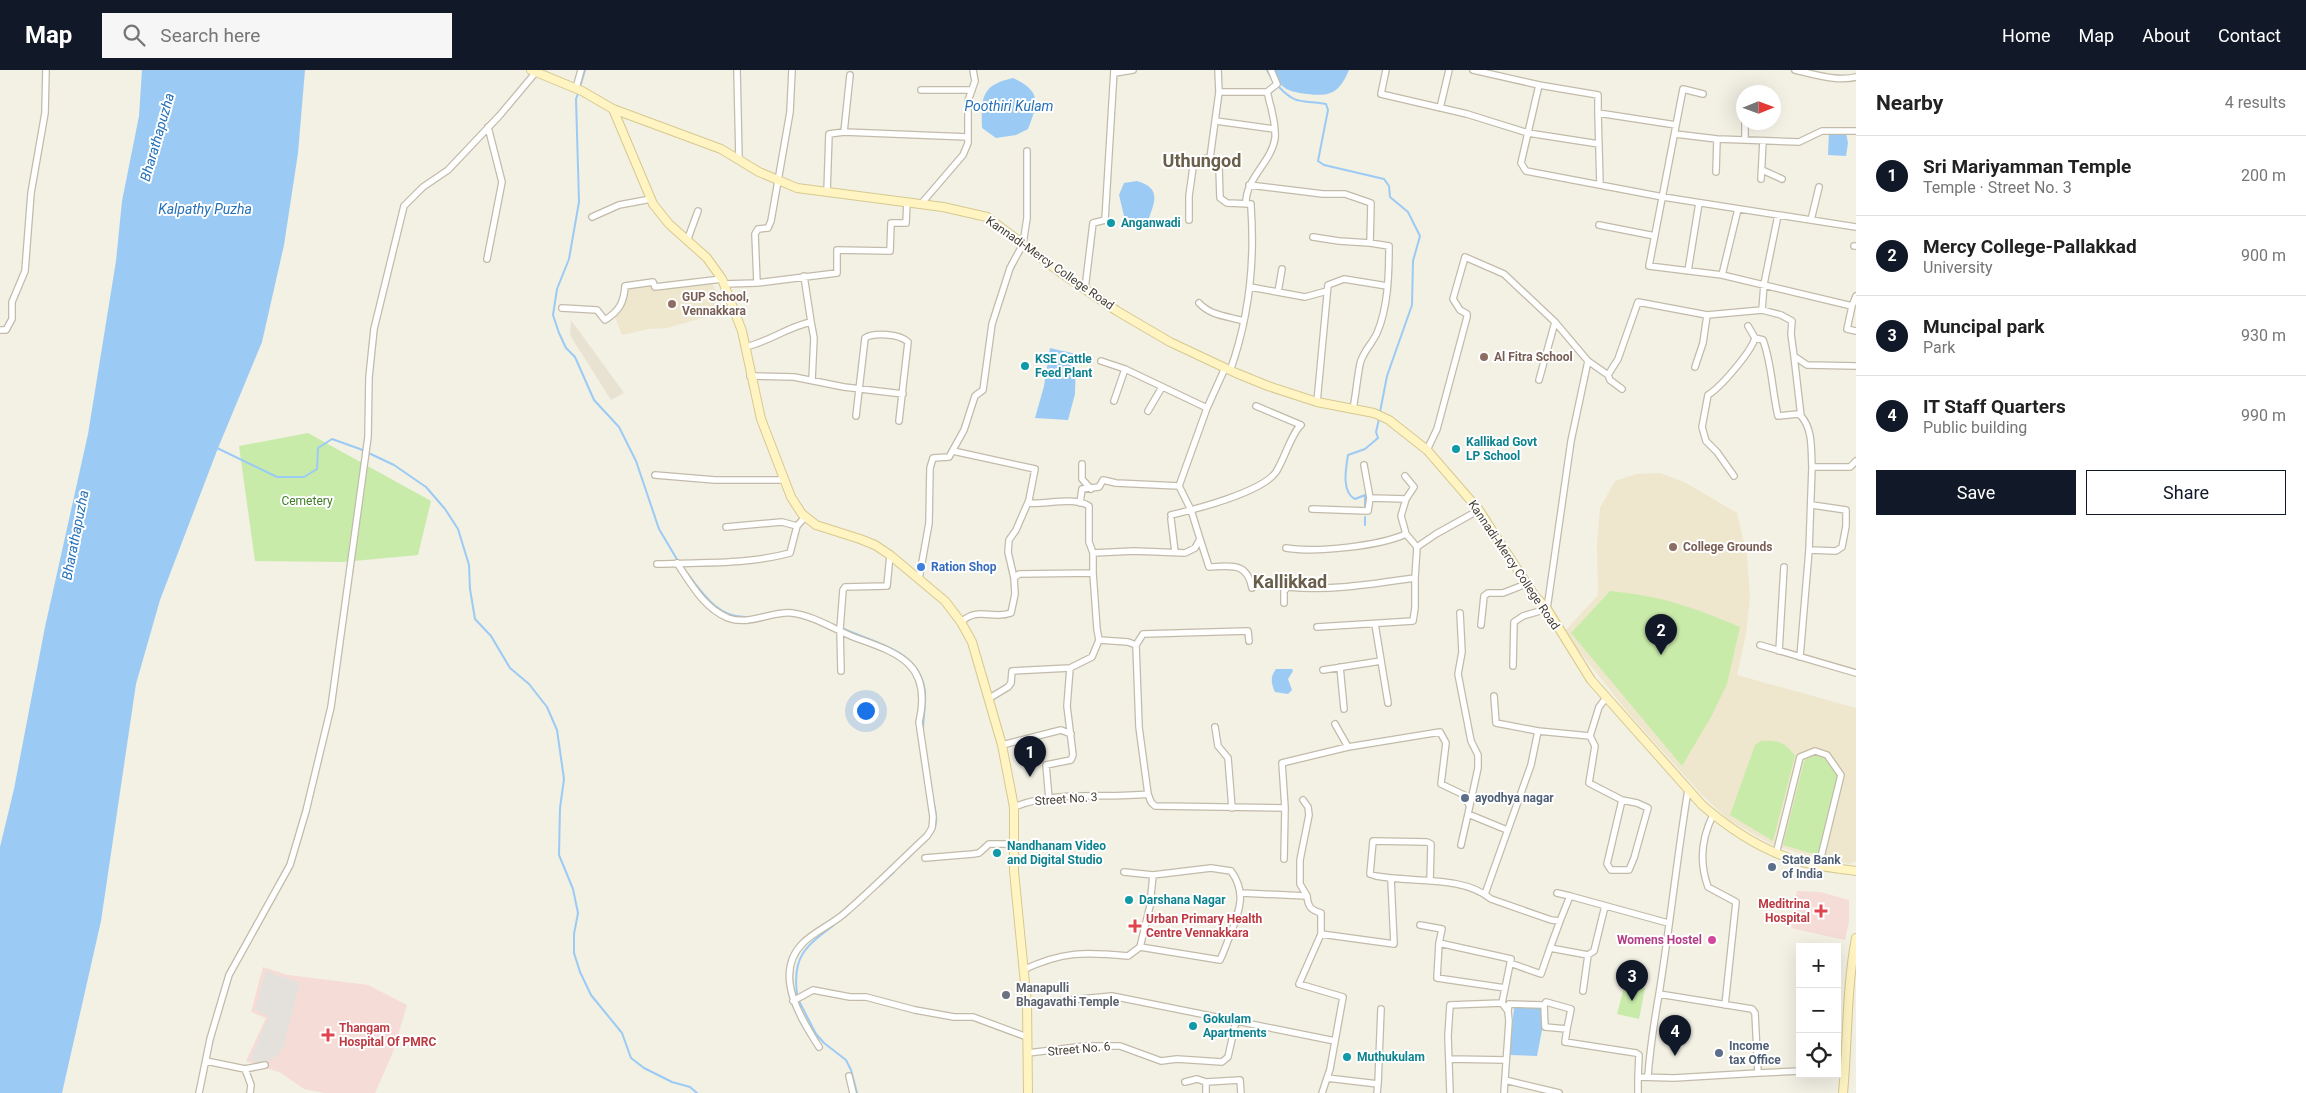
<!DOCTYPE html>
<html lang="en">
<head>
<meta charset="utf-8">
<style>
	body { margin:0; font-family:Roboto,sans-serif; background:#f6f6f6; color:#222 }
	.controls { position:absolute; right:15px; bottom:15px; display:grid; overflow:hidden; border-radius:0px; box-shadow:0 5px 20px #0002 }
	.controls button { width:45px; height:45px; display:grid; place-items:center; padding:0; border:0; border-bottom:1px solid #e0e0e0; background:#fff; color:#222; font:25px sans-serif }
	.compass { position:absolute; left:1736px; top:15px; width:45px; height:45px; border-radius:50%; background:#fff; box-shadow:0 5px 20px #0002; rotate:89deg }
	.you { position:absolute; left:865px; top:640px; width:18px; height:18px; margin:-12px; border:4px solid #fff; border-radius:50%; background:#1a73e8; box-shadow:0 0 0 8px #1a73e833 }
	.badge { display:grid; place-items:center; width:32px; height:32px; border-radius:50%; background:#111827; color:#fff; font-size:16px; font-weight:700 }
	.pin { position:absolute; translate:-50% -41px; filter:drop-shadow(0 1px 2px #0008) }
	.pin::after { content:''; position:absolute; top:26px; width:18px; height:15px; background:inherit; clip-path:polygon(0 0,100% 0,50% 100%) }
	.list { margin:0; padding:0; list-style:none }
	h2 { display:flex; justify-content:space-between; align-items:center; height:65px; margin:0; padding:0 20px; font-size:21px }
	h2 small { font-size:16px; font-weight:400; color:#767676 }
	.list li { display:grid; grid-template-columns:32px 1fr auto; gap:15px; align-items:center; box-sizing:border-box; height:80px; padding:0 20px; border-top:1px solid #e0e0e0 }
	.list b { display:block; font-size:19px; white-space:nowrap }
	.list p { margin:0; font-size:16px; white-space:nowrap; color:#767676 }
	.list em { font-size:16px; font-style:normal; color:#767676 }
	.actions { display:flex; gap:10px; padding:15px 20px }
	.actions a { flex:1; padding:11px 0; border:1px solid #111827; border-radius:0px; text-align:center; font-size:18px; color:#111827 }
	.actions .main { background:#111827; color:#fff }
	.icon { flex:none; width:28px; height:28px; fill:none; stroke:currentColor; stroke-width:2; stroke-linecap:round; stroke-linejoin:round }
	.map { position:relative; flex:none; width:1856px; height:1023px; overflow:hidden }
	header { display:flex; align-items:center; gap:30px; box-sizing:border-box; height:70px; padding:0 25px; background:#111827; color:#fff }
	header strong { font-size:24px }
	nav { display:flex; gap:28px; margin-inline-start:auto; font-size:18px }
	.search { width:350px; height:45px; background:#f6f6f6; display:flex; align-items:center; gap:12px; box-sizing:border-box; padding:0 18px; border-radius:0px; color:#767676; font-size:19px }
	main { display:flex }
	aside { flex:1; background:#fff }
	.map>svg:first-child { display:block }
	.residential { fill:#e8e2d2 }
	.education { fill:#eee7cd }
	.medical { fill:#f5dcd6 }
	.green { fill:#c9ebaa }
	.parking { fill:#e4e1dd }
	.water { fill:#9bcbf5 }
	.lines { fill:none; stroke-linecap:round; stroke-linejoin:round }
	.stream { stroke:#9bcbf5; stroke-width:2 }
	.street-casing { stroke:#c2bba9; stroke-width:8 }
	.secondary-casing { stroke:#d6c990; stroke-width:10 }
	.street { stroke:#fff; stroke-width:5.5 }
	.secondary { stroke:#fff4c2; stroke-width:8 }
	.culture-dot { fill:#0f9aa8; stroke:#fff; stroke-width:2 }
	.education-dot { fill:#8d6e63; stroke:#fff; stroke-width:2 }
	.shop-dot { fill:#3f7fe0; stroke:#fff; stroke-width:2 }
	.service-dot { fill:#5c6f8a; stroke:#fff; stroke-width:2 }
	.health-dot { fill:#e0444e; stroke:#fff; stroke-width:2 }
	.hotel-dot { fill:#d1479c; stroke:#fff; stroke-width:2 }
	.worship-dot { fill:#6b7280; stroke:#fff; stroke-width:2 }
	.labels { text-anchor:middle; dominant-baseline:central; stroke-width:4; stroke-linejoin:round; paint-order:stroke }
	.culture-label { font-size:12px; font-weight:bold; fill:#0d838f; stroke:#fff; text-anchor:start }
	.street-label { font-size:12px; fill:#464034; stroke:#fff }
	.education-label { font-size:12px; font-weight:bold; fill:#785e54; stroke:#fff; text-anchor:start }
	.park-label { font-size:12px; fill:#3f7c23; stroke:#fff }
	.shop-label { font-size:12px; font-weight:bold; fill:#366cbe; stroke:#fff; text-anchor:start }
	.service-label { font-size:12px; font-weight:bold; fill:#4e5e75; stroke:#fff; text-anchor:start }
	.health-label { font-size:12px; font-weight:bold; fill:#be3a42; stroke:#fff; text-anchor:start }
	.hotel-label { font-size:12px; font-weight:bold; fill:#b23c85; stroke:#fff; text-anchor:end }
	.worship-label { font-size:12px; font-weight:bold; fill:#5b616d; stroke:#fff; text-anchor:start }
	.water-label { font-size:14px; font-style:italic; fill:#2571b9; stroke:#fff }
	.district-label { font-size:18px; font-weight:bold; fill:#695f4a; stroke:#fff }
</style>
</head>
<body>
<header>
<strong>Map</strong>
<div class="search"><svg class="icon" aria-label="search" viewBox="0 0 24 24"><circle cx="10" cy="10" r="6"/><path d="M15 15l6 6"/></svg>Search here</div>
<nav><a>Home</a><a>Map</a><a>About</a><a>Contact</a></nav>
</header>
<main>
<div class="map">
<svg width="1856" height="1023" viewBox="0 0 1856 1023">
	<rect width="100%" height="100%" fill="#f3f0e4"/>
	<path class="residential" d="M571,250L624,323L611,330L570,265Z"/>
	<path class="education" d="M653,213L654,218L712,214L717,222L723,242L667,258L648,259L622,265L615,247L620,243L627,217Z
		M1660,403L1686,413L1737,443L1747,486L1750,527L1746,564L1737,605L1856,638V791L1850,794L1803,785L1771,774L1729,750L1702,725L1630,645L1564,562L1598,525L1597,474L1600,438L1615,411L1637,404Z"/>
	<path class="medical" d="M1797,821L1820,822L1849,830V851L1845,870L1791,858Z
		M263,897L288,905L368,915L407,935L393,982L375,1023H324L304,1019L281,1003L246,991L266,948L251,942Z"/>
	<path class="green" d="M308,363L431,431L418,485L343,492L255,491L239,376Z
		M1610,521C1662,526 1693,537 1740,557L1727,614L1711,647L1682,696L1571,563Z
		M1761,671C1777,670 1786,672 1795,686L1773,771L1730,745L1755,675Z
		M1808,686C1824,684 1839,686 1842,704L1821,786L1783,775L1804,692Z
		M1625,914L1645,918L1639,949L1617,944Z"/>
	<path class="parking" d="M266,901L300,913L283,978L277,986L261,994L250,990L269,946L255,940Z"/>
	<path class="water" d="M142,0H305L298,83L284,175L262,272L218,378L160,530L136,614L101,851L62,1023H0V777L14,719L45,557L88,364L116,191L122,131L139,46Z
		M1270,0H1349C1339,23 1331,27 1307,24C1285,21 1283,19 1270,0Z
		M1013,8C1042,21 1038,33 1028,59L1016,65L996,68L982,58C981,28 981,15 1013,8Z
		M1829,61L1846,63L1848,73L1846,86L1828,85Z
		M1137,111C1161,118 1155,131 1149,148L1137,154L1124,146L1119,125L1124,113Z
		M1050,278L1076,284L1075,324L1068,350L1035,348L1044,316Z
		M1276,599H1292L1293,601L1288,609L1292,620L1288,624L1275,622C1271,613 1270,607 1276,599Z
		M1514,938H1541L1542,960L1537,986L1509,985Z"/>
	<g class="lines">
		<path class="stream" d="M1267,0L1273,11
			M580,17L585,0
			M1279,17C1298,37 1303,29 1326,34L1328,40L1318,91L1324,95L1384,109L1389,116L1390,127L1408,142L1420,166L1413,191L1412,235L1387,306L1380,342
			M579,21L576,29L579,132L569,189L557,219L553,245L559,263L566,278L575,287L594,330L619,357L636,391L659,459L678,491
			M217,378L277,407H304L317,399L318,378L332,369L360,379L394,395L426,417L445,439L458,459L469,495L470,519L475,549L491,566L510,598L529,614L547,637L557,660L564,709L560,738L559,785L573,819L578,843L574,864V883L580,902L591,925L622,963L631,988L644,998L672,1012L690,1017L697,1023
			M1365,436V425L1355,429C1341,422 1346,398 1348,385L1365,379L1378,368L1376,362L1379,349
			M1365,447V455
			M684,499C701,521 717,549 748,547
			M756,546L768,543
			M842,558C875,574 920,579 925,622C926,635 923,648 923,661
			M929,767C941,754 935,740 932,725
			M897,798L908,788
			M879,816L894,802
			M797,924C792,886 806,876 834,855
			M799,931L816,964L824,973L846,990L851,1000L857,1023"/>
		<g class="street-casing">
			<path id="street" d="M737,0L739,89
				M1218,0L1219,22H1267C1269,27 1269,32 1271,37C1273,47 1276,57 1275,68C1272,92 1245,108 1246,134
				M1386,0L1381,24L1467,44L1528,63L1599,74
				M1473,0L1539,15L1521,93L1526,101L1663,127L1856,157
				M1795,0C1813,4 1838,12 1856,7
				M1115,3L1133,0
				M1539,15L1598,25V43L1676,55
				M576,18L581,0
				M921,20H972
				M1267,22L1277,14L1271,0
				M1703,24L1683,19L1649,196L1722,205L1852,236L1856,226
				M1440,38L1449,0
				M1598,43L1600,115
				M1216,51L1274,59
				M844,62L850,5
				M1675,64L1717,69L1799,72L1822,61H1856
				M1745,70V52
				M1210,88L1219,22
				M1762,100L1782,109
				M1716,102L1717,69
				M1761,109L1763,71
				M1249,115L1323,124H1345L1371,133L1370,173L1389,176C1389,204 1388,238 1377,263C1372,274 1362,283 1360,294C1357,309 1356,324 1353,339
				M827,122L829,64L844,62L968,67
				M921,134L963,85L968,73V31L975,11L973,0
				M592,147L619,135L651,129
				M1189,150V126L1194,90L1210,88L1219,97L1220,128L1227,133L1251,134V137C1255,193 1249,248 1230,301
				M1811,150L1819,117
				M1599,155L1655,166
				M1313,167L1339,171L1370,173
				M687,171L698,141
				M1854,176H1856
				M487,189L502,112L488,57
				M1688,201L1699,133
				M1722,205L1738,139
				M757,213L755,164L758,159L768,158L771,151L790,42L792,0
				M724,214L757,213L837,203V180L890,181L891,153H906L907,132
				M1250,217L1305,227L1327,221
				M1085,219L1093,153L1105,150L1114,0
				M1278,222L1282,199
				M1199,233C1211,246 1227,246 1244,251
				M1852,236L1847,259L1856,261
				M562,238L597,240L605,250C619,241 624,233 625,216L653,212L655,217L722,209
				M1762,240L1764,214L1778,145
				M811,252L814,268L812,310
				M0,260H6L12,249V232L25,201L31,123L45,43L46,0
				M1755,268L1763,270C1772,294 1772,321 1778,346L1798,344L1801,346
				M745,277C769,272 787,257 811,252L804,206
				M1794,286L1801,346C1813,359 1811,380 1812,397
				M1101,291L1125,299L1207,338
				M1695,297L1703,273L1707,245
				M1608,305L1618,289L1638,232L1707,245L1762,240L1781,245L1792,251L1791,264L1794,286L1807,295L1856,296
				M750,306L794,307L844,317L903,324
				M1539,310L1555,252
				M1114,331L1125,299
				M1317,332L1328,215L1344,209L1387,216
				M1148,341L1162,317
				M856,346L865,268C874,262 900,264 908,272L899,351
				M1427,380L1437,359L1467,247V244L1460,240L1453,229L1465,187L1504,204L1555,252L1588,291L1608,305L1610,310L1622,319
				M953,381L1035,399L1029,430L1016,460L1009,470L1008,482L1014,508
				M1082,394V409L1091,419
				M1364,395L1370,428
				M655,405L715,410H785
				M1405,406L1414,417L1406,429
				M1734,406L1717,382L1706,371L1702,357L1708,325C1721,317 1751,282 1755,268L1748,256
				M1028,433C1046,435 1073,426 1089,436V472L1093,483
				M1080,433L1082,419L1099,417L1103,410L1116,413L1179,416
				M1171,445C1196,439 1262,422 1276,402C1284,390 1292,362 1301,355L1256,336
				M1171,449L1175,482
				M726,457L782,452L797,456
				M1406,464L1417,477L1436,464L1479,440
				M1200,469L1209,497C1232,496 1247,492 1252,518
				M1286,478C1316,483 1379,476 1406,464L1401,446L1406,429L1370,428L1368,441L1312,439
				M1809,480L1836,481L1842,477L1846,456V440L1812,435
				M677,493C691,514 704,538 728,548C749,556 771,541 792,543C815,546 835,560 856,568C902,584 932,596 919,652L933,747L932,758L927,766C900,791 874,818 846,842C833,854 815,861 803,873C772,904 801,949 819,977
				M657,494C702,492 746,495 790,483L797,456L805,447
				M1093,503L1097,559L1099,570
				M919,509L929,453L930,398L933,388L949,387L964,360L975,326L983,320L992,254L1010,198L1023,174L1027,148V81
				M1284,533V521L1288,517C1330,521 1373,514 1415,508L1417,477
				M1460,543L1462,582L1458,604L1471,671L1478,685V698L1468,744
				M961,552C979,536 992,550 1011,543L1015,524L1014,508L1019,504L1093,503V483L1134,481L1185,483L1195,478L1200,469L1191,440L1179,416L1207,338L1225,298
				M1375,554L1388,633
				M1481,555L1484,526L1488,523H1503L1526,514
				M1317,557L1413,551L1415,538V508
				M1099,570L1128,572L1136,575L1139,657L1148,724L1151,732L1155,736L1285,738
				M1136,575L1143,564L1248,561L1249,571
				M1760,575L1856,603
				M1779,581L1784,497
				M1800,587L1809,480L1812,397H1850L1856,391
				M1513,596L1514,552L1523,546L1547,539L1571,371L1588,291
				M1340,597L1344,639
				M1323,600L1381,591
				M841,601L840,559L843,520L845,517L887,516L890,485
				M1606,628L1599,637L1590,666L1595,676L1589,713L1622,730L1607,794L1611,800H1629L1634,788L1648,738L1637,733L1622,730
				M988,629L1008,617L1011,613L1012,601L1070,598L1092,587L1099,570
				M1335,654L1348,677
				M1215,657L1218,676L1228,688L1232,738
				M1538,661L1590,666
				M1002,675L1061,660L1071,664
				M1049,729L1046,695L1071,690L1073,685L1067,636L1070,598
				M1303,730L1308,737L1309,745L1300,790V814L1307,826
				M1014,737C1056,720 1104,729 1148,724
				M1713,745C1701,769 1699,792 1708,817L1736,832L1725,935
				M1461,775L1468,744L1507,760
				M1776,784L1800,687L1815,681L1827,685L1841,705L1819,795
				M925,788L973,784L979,783L989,774H1014
				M1284,789L1285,738L1282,693L1348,677L1440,662L1446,673L1441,714L1464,725L1469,735
				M1211,798L1231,801C1248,824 1238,844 1229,868C1226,875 1224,882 1220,890L1140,877L1150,836L1153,805Z
				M1124,802L1153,805
				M1430,811L1431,774L1427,772L1373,771L1370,804L1376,806C1411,813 1463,805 1491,829L1551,850L1560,851L1570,826L1668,853
				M1241,823L1307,826C1308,837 1311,840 1321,843V864
				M1557,823L1570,826
				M1485,824L1531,695L1538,661L1496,653L1494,626
				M1560,851L1550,878L1588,885L1594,881L1605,836
				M1420,855L1442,859L1439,873L1511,889L1502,933
				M1439,873L1437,908L1505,918
				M1510,893L1541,904L1550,878
				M1023,900C1063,881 1085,882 1128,886L1140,877
				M1583,921L1588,885
				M793,931L813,920L850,927H866L915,940L954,947H973L1027,967
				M1027,934L1112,926L1335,971
				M1508,941L1509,934L1544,935L1545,957L1567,959L1571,939L1546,932L1544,935
				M1567,959L1565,972L1636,983L1639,985L1638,1007
				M1028,983L1085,976H1120L1161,991L1177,989L1222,992L1228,987L1236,951
				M1449,989L1506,990
				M206,991L245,999L265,995
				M245,999L251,1015L250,1023
				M1758,1003L1800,1001
				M849,1006L853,1023
				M1648,1006C1650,977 1654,953 1659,924C1670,856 1677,787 1688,720
				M1327,1008L1378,1014L1377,1023
				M1505,1010L1559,1023
				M1185,1012L1197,1009L1206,1012V1023
				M1206,1012L1240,1010L1241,1023
				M1378,1014L1381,939
				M199,1023L210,969L229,905L290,795L306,741L331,637L368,367L369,307L374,259L404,136L423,117L448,100L500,45L536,2
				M1322,1023L1330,999L1343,927L1299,914L1321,864L1394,874L1391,809
				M1450,1023L1448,966L1450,935L1502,933L1508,941L1509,951L1504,1023
				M1638,1023V1007L1674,1008L1758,1003L1755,943L1752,939L1659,924"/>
		</g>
		<g class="secondary-casing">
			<path id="secondary" d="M531,0L582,21L613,39L721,79L759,102L797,118L943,137L987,147L1060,202L1117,241L1170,272L1236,303L1268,316L1317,332L1374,343L1389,350L1427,380L1479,440L1534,525L1547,539L1591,610L1702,735C1731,760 1762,781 1799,791C1817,797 1837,798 1856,801
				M613,39L653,134L669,154L707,188L722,209L742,261L761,349L791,427L802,444L816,455L860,469L875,475L890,485L945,531L961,552L972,572L1002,675L1014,737V801L1027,934L1028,1023
				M1843,1023C1848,971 1846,920 1856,868"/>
		</g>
		<use href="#street" class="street"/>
		<use href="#secondary" class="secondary"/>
	</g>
	<g class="culture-dot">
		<circle cx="1111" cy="153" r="5"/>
		<circle cx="1025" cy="296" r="5"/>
		<circle cx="1456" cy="379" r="5"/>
		<circle cx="997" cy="783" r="5"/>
		<circle cx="1129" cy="830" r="5"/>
		<circle cx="1193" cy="956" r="5"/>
		<circle cx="1347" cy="987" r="5"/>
	</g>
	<g class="education-dot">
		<circle cx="672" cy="234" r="5"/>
		<circle cx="1484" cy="287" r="5"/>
		<circle cx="1673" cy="477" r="5"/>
	</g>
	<circle class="shop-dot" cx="921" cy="497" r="5"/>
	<g class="service-dot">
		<circle cx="1465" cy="728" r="5"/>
		<circle cx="1772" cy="797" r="5"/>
		<circle cx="1719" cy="983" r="5"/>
	</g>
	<g class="health-dot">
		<path d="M1818.5 833.5h5v5h5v5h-5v5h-5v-5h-5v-5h5z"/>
		<path d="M1132.5 848.5h5v5h5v5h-5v5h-5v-5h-5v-5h5z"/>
		<path d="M325.5 957.5h5v5h5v5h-5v5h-5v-5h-5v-5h5z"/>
	</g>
	<circle class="hotel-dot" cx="1712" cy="870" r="5"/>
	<circle class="worship-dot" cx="1006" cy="925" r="5"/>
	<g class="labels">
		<g class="culture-label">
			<text x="1121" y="153">Anganwadi</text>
			<text x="1035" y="289">KSE Cattle<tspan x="1035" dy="14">Feed Plant</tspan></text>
			<text x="1466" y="372">Kallikad Govt<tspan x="1466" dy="14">LP School</tspan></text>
			<text x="1007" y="776">Nandhanam Video<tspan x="1007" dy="14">and Digital Studio</tspan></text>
			<text x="1139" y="830">Darshana Nagar</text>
			<text x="1203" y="949">Gokulam<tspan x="1203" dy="14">Apartments</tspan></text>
			<text x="1357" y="987">Muthukulam</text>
		</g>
		<g class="street-label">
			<text transform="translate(1050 193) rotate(35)">Kannadi-Mercy College Road</text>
			<text transform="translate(1514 495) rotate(56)">Kannadi-Mercy College Road</text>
			<text transform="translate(1066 729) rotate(-4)">Street No. 3</text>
			<text transform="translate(1079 979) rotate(-5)">Street No. 6</text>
		</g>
		<g class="education-label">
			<text x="682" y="227">GUP School,<tspan x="682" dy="14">Vennakkara</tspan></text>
			<text x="1494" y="287">Al Fitra School</text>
			<text x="1683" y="477">College Grounds</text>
		</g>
		<g class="park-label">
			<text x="307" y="431">Cemetery</text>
		</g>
		<g class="shop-label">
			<text x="931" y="497">Ration Shop</text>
		</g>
		<g class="service-label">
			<text x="1475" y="728">ayodhya nagar</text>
			<text x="1782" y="790">State Bank<tspan x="1782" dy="14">of India</tspan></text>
			<text x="1729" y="976">Income<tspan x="1729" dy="14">tax Office</tspan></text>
		</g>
		<g class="health-label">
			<text x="1810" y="834" text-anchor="end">Meditrina<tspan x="1810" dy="14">Hospital</tspan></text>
			<text x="1146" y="849">Urban Primary Health<tspan x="1146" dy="14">Centre Vennakkara</tspan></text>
			<text x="339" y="958">Thangam<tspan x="339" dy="14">Hospital Of PMRC</tspan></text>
		</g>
		<g class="hotel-label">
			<text x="1702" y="870">Womens Hostel</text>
		</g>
		<g class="worship-label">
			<text x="1016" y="918">Manapulli<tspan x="1016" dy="14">Bhagavathi Temple</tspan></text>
		</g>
		<g class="water-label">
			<text x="1009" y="36">Poothiri Kulam</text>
			<text transform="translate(157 67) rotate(-74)">Bharathapuzha</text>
			<text x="205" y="139">Kalpathy Puzha</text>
			<text transform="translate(75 465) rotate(-79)">Bharathapuzha</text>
		</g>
		<g class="district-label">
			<text x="1202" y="90">Uthungod</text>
			<text x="1290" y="511">Kallikkad</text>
		</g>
	</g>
</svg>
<div class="controls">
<button>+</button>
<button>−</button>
<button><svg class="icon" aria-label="locate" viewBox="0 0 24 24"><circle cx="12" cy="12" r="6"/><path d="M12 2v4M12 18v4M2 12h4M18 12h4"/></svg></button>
</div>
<svg class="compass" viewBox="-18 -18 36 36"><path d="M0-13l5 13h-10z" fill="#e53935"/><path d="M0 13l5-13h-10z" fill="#767676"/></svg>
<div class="you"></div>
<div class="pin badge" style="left:1030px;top:707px">1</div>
<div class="pin badge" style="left:1661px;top:585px">2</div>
<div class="pin badge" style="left:1632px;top:931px">3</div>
<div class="pin badge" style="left:1675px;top:986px">4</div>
</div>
<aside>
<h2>Nearby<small>4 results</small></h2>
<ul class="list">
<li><span class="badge">1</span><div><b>Sri Mariyamman Temple</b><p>Temple · Street No. 3</p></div><em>200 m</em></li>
<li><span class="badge">2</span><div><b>Mercy College-Pallakkad</b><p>University</p></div><em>900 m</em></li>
<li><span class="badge">3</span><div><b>Muncipal park</b><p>Park</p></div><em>930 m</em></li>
<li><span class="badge">4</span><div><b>IT Staff Quarters</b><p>Public building</p></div><em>990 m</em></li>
</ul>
<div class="actions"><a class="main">Save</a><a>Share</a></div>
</aside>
</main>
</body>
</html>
